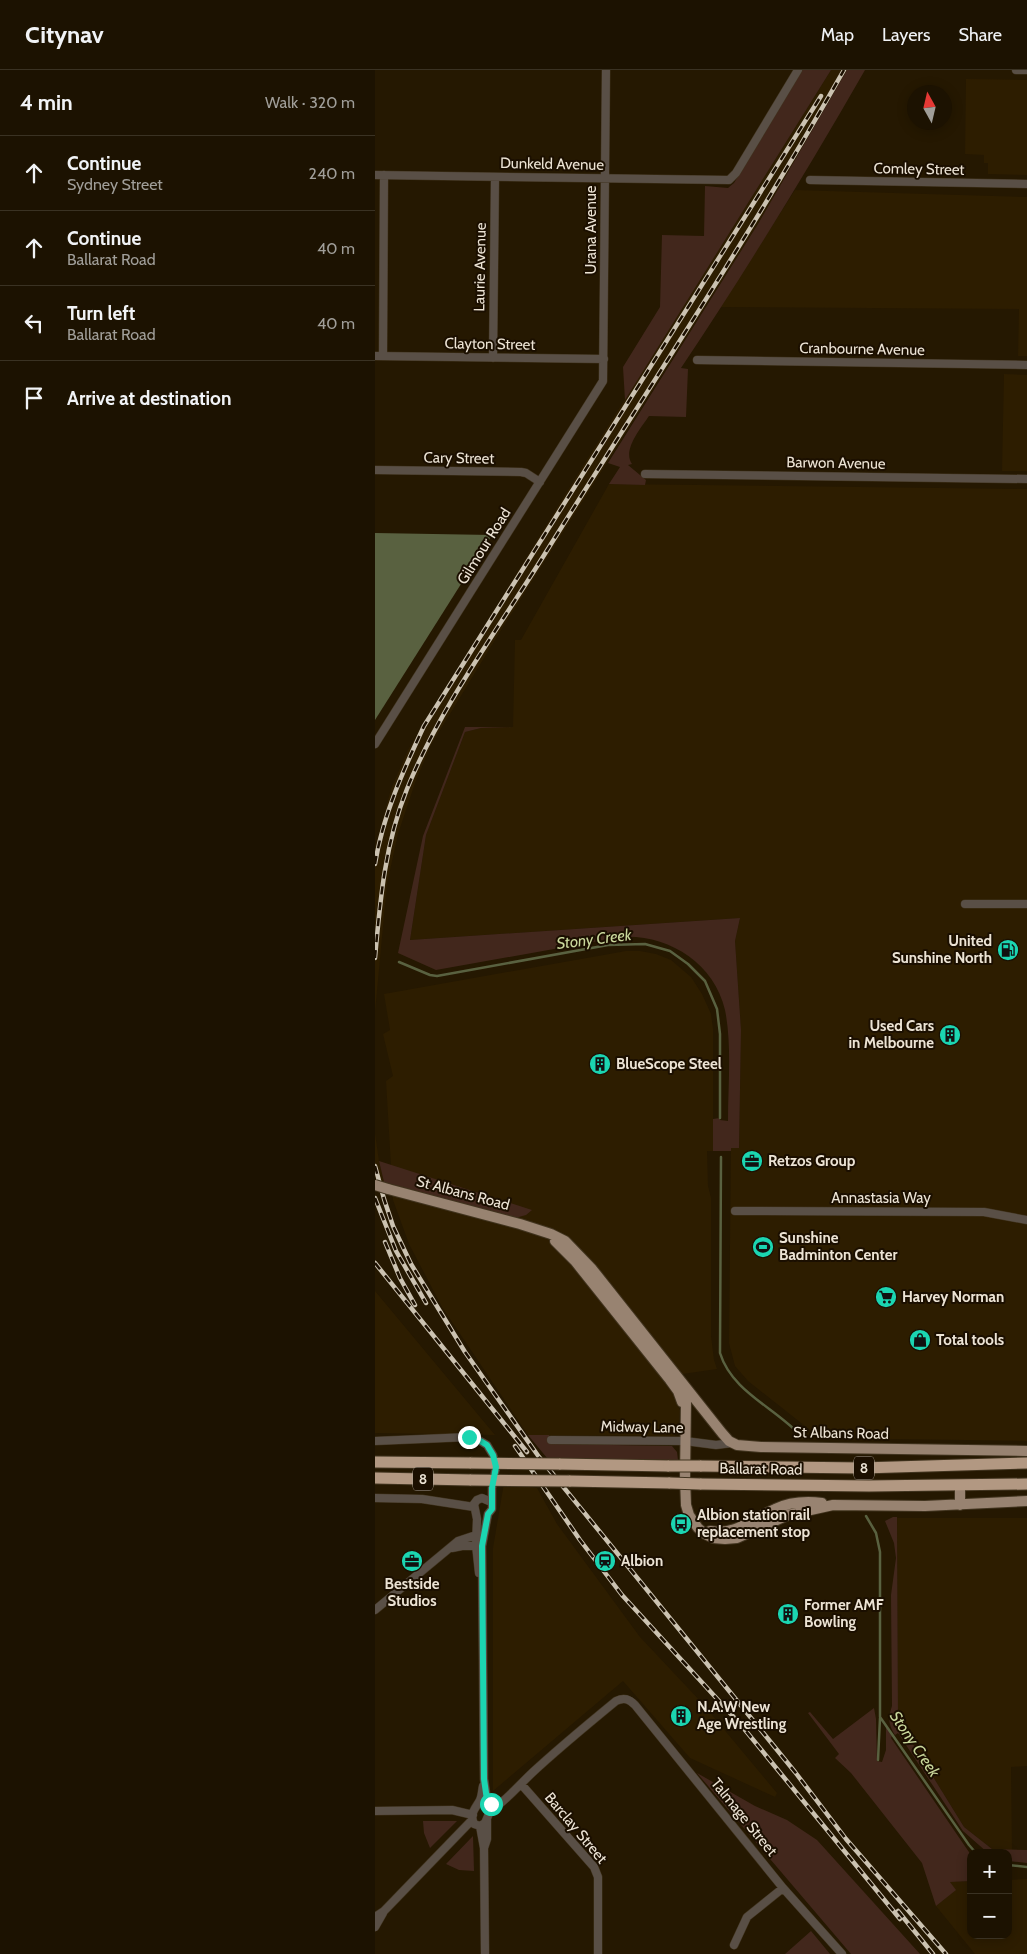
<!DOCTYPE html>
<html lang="en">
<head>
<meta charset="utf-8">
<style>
	body { margin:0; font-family:Cabin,sans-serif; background:#251b0b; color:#f1f3f6 }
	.controls { position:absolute; right:15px; bottom:15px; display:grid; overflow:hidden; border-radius:10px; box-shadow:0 2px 12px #0003 }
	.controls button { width:45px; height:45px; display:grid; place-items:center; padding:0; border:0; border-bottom:1px solid #3a3223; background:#1c1201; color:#f1f3f6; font:25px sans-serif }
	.compass { position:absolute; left:532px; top:15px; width:45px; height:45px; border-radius:50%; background:#1c1201; box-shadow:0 2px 12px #0003; rotate:352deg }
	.stop { position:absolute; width:15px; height:15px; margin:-11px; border:4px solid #1bd5b1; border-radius:50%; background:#fff }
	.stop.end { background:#1bd5b1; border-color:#fff; box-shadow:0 1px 5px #0008 }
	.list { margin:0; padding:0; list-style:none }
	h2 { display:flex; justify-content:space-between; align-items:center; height:65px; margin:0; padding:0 20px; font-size:21px }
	h2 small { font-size:16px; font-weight:400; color:#a09e99 }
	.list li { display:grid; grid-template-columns:32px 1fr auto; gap:15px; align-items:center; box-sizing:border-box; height:75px; padding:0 20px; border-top:1px solid #3a3223 }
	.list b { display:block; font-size:19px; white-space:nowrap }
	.list p { margin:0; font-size:16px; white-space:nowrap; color:#a09e99 }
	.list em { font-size:16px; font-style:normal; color:#a09e99 }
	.icon { flex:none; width:28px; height:28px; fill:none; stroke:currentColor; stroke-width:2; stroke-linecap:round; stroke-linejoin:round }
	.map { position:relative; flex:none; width:652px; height:1884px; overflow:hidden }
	header { display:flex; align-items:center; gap:30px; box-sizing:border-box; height:70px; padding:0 25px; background:#1c1201; border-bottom:1px solid #3a3223 }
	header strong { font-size:24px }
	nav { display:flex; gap:28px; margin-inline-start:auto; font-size:18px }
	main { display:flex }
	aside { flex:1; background:#1c1201 }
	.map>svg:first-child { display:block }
	.built { fill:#2d1d00 }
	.green { fill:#42271c }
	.water { fill:#596140 }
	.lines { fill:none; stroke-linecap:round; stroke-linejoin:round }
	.stream { stroke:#596140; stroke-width:2.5 }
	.minor-casing { stroke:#41341f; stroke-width:9 }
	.major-casing { stroke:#41341f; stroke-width:12 }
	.highway-casing { stroke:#41341f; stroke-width:13 }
	.minor { stroke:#594f46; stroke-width:8 }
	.major { stroke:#988371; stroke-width:10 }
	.highway { stroke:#b29882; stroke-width:11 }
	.rail-casing { stroke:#cbc2b1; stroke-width:4.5 }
	.rail { stroke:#1b0f00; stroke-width:2.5; stroke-dasharray:8; stroke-linecap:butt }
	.major-bridge-casing { stroke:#41341f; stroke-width:12; stroke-linecap:butt }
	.highway-bridge-casing { stroke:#41341f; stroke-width:13; stroke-linecap:butt }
	.major-bridge { stroke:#988371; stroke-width:10 }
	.highway-bridge { stroke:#b29882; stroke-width:11 }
	.route { stroke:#1bd5b1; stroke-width:6 }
	.labels { text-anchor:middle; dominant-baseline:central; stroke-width:4; stroke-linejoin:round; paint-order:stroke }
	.shield { fill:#1b0f00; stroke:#ada394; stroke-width:1 }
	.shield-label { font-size:14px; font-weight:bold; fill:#ece3d4 }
	.street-label { font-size:15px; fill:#ece3d4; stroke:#1b0f00 }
	.poi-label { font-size:15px; font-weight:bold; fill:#ece3d4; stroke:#1b0f00; text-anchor:start }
	.water-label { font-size:16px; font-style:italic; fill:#c9d79b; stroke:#1b0f00 }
</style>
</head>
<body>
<header>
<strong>Citynav</strong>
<nav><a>Map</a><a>Layers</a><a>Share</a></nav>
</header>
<main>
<aside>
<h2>4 min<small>Walk · 320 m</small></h2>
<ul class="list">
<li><svg class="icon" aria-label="ahead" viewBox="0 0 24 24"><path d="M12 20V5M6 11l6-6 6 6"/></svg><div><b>Continue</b><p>Sydney Street</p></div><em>240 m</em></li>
<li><svg class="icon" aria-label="ahead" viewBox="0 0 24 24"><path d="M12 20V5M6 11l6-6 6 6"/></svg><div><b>Continue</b><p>Ballarat Road</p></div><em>40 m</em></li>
<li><svg class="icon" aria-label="left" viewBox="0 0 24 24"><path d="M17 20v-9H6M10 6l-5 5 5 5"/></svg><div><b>Turn left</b><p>Ballarat Road</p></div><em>40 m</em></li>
<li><svg class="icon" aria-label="arrive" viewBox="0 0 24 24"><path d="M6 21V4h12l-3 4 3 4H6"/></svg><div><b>Arrive at destination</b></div></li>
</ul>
</aside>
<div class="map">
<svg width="652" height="1884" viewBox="0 0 652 1884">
	<rect width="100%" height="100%" fill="#251801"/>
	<path class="built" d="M456,0H472L383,154L123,565L56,675L40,713L23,764L12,814L0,942V778L16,719L33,680L193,420Z
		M591,9L652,10V105L613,104V93H609V85L590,84Z
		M420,120L652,127V286H643L644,239L345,237Z
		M629,304L652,305V401H627Z
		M234,414L652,419V1371L445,1368L373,1311L360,1296L354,1273L356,1078L364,1077L366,960L360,871L365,848L35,870L51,765L90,662L106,658L138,657L140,570H146Z
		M251,881H265L281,884L296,890L316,907L327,924L336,944L338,959V1081H332L333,1116L336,1128V1266L339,1290L342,1299L287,1307L300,1326L305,1341L303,1360L300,1366L153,1365L67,1237L34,1174L18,1130L11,1011L18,1006L8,964L15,960L9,924Z
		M0,1063L4,1091L9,1112L0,1108Z
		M0,1221L120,1365L0,1363Z
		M129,1413L162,1418L182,1454L265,1567L327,1633L402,1723L400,1727L315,1688L248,1611L118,1721V1478Z
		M522,1448H652V1696L636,1697L637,1780L617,1779L589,1757L523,1650Z
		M652,1809V1884H600L561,1836L580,1820L575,1812L596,1811V1865H633V1810Z"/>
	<path class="green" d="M427,0H456L250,330L248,297L285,237L287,165L329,166L330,116L353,118L359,113Z
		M472,0H490C432,101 371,201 306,298L313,299L311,347L274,346C266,358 247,380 257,394L253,395L271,410L270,415L234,414L245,397L233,393L383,154Z
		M90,657H138L106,658L90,662L51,765L35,870L365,848L360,871L366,960L364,1078H356V1081H338V1049L345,1048V1050L353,1051C353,1016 357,974 350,940C339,892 292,864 246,867L61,900L23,883L48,766Z
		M4,1091L157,1140L151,1145L140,1148L9,1112Z
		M153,1365H174L177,1374L297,1376L302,1382L303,1390L172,1388Z
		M518,1447H522L523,1650L589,1757L617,1779L652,1780V1793L633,1791V1783H613L588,1761L523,1663L520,1665C513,1654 513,1648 517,1636L516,1525L521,1488L519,1473L510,1451Z
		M499,1638L501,1649L502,1691L507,1692L511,1680V1656L517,1666L516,1668L596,1785V1811L575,1812L581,1820L561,1836L547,1793L476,1703L460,1688L464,1684L433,1643L435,1642L458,1669Z
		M322,1703L380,1736L412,1750L442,1770L545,1884H476Z
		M48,1751H82L55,1778L49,1763Z
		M98,1766L99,1801L84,1800L71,1794Z
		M436,1861L455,1884H410Z"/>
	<path class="water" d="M0,463L117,465L0,650Z"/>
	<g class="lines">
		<path class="stream" d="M24,892L55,905L62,906L233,875L270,874L295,881L313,894L330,911L342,939L345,964V1048
			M346,1087L345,1283C357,1322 401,1338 427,1367
			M491,1446L501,1463L505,1482V1647L594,1775L601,1783
			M503,1690L505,1648
			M633,1795L652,1797"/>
		<g class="minor-casing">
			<path id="minor" d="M641,0H652
				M0,105L354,110L361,103L423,0
				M435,110L652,114
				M0,286L229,289
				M8,286L9,105
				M118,288L120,107
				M322,290L652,295
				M0,400L146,402L151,403L165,412
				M270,404L652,409
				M0,674L228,311L231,0
				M590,834H652
				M360,1141L609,1142L652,1150
				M176,1370L310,1371L341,1375L357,1373
				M0,1371L94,1367L102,1369L112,1375L118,1385L121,1397L117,1418V1439L113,1444L107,1476L109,1709L112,1730
				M0,1428L47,1429L99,1437
				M77,1478L87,1476H106
				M104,1503L101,1475L102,1449L99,1434L102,1430L107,1428L116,1432
				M0,1540L83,1471L101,1465
				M146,1714L219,1797L223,1807V1884
				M105,1731L110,1730L114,1732L116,1739L110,1753L105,1756L99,1754C94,1743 101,1738 105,1730C107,1726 107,1720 108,1716
				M0,1741L77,1740L98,1745
				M115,1741C130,1732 145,1714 158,1702C185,1677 213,1654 241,1631C249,1627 254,1629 260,1635L408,1818L467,1884
				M105,1756L109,1778L110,1884
				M109,1778L112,1769V1750
				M0,1847L9,1841L97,1750
				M0,1857L8,1843
				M359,1875L372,1847L408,1818"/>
		</g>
		<g class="major-casing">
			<path id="major" d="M13,1119L145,1154L176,1164L190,1171L217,1199L347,1363L354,1371L362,1375L386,1377L652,1381
				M180,1171L200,1191L295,1310L303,1321L307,1332
				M309,1318L311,1330L310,1408L311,1435L314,1445L323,1458L330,1464L338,1468L350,1469L362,1468L413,1445L458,1435L550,1436L652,1431
				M585,1415V1435
				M335,1461C360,1466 379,1448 400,1439C415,1432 431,1431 447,1433"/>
		</g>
		<g class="highway-casing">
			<path id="highway" d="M0,1392L96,1393
				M184,1394L294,1396
				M325,1396L487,1398L652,1393
				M0,1408L96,1410
				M194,1411L295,1413
				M325,1414L494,1416L652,1414"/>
		</g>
		<use href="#minor" class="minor"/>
		<use href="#major" class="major"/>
		<use href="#highway" class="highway"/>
		<g class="rail-casing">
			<path id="rail" d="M0,794C8,745 28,701 49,656L446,26
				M0,888C5,831 10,773 32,719C66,635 124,558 171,482C271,322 376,164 469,0
				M0,1096L9,1129L18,1156L36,1194L90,1282L164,1387L420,1702L471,1769L571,1884
				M0,1128L21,1181L51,1233
				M10,1172L25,1208L40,1235
				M0,1193L152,1382
				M140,1376L205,1470L247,1525L366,1655L525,1849
				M523,1841L558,1884"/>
		</g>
		<use href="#rail" class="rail"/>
		<g class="major-bridge-casing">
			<path id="major-bridge" d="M0,1115L13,1119"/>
		</g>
		<g class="highway-bridge-casing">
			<path id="highway-bridge" d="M96,1393L184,1394
				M294,1396H325
				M96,1410L194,1411
				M295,1413L325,1414"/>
		</g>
		<use href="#major-bridge" class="major-bridge"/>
		<use href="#highway-bridge" class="highway-bridge"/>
	</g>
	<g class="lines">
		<path class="route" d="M94,1367L102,1369L112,1375L118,1385L121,1397L117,1418V1439L113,1444L107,1476L109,1709L112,1730L116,1734"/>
	</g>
	<defs>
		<g id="fuel-disc" transform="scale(1.125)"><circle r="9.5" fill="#1bd5b1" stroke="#1b0f00"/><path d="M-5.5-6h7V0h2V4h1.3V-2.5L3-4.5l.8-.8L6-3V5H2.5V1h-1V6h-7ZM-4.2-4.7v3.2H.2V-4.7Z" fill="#111"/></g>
		<g id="building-disc" transform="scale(1.125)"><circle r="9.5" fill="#1bd5b1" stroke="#1b0f00"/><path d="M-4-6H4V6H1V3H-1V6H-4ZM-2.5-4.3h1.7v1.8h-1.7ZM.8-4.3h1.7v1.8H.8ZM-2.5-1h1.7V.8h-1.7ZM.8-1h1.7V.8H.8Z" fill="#111"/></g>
		<g id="office-disc" transform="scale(1.125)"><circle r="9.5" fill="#1bd5b1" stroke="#1b0f00"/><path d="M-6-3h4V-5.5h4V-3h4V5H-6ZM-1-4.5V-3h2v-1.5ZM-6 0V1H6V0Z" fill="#111"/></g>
		<g id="stadium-disc" transform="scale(1.125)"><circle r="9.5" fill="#1bd5b1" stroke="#1b0f00"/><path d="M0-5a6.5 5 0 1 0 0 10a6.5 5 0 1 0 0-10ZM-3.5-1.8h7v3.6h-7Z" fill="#111"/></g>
		<g id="supermarket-disc" transform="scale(1.125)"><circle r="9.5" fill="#1bd5b1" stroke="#1b0f00"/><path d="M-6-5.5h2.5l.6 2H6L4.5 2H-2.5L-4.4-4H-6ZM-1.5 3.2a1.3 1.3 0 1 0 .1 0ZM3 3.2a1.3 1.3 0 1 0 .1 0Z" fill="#111"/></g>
		<g id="shop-disc" transform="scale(1.125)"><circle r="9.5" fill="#1bd5b1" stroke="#1b0f00"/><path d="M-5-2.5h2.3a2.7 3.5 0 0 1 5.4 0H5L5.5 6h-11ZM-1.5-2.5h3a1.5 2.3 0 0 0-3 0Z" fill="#111"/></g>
		<g id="bus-disc" transform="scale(1.125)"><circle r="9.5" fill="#1bd5b1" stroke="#1b0f00"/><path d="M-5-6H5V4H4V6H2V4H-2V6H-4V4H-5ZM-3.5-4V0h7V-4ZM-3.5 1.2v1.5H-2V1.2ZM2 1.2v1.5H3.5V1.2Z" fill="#111"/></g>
		<g id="station-disc" transform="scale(1.125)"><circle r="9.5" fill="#1bd5b1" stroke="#1b0f00"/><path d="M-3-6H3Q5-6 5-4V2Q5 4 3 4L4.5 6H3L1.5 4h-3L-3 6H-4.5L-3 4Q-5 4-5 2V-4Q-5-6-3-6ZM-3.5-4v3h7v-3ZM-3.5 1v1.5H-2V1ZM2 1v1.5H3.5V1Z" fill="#111"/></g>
	</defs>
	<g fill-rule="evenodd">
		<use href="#fuel-disc" x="633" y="880"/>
		<use href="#building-disc" x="575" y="965"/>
		<use href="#building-disc" x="225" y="994"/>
		<use href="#office-disc" x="377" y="1091"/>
		<use href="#stadium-disc" x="388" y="1177"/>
		<use href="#supermarket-disc" x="511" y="1227"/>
		<use href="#shop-disc" x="545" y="1270"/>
		<use href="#bus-disc" x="306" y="1454"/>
		<use href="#office-disc" x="37" y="1491"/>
		<use href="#station-disc" x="230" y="1491"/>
		<use href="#building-disc" x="413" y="1544"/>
		<use href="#building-disc" x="306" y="1646"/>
	</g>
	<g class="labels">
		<g class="shield">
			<rect x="479" y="1386.5" width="20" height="23" rx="4"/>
			<rect x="38" y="1397.5" width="20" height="23" rx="4"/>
		</g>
		<g class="shield-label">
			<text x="489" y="1398">8</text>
			<text x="48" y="1409">8</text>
		</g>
		<g class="street-label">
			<text transform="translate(177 94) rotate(1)">Dunkeld Avenue</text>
			<text transform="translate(544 99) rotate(1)">Comley Street</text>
			<text transform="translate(216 160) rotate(-90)">Urana Avenue</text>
			<text transform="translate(105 197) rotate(-89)">Laurie Avenue</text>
			<text transform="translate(115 274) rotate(1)">Clayton Street</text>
			<text transform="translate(487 279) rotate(1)">Cranbourne Avenue</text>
			<text transform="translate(84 388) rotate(1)">Cary Street</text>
			<text transform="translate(461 393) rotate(1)">Barwon Avenue</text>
			<text transform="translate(109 476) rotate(-58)">Gilmour Road</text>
			<text transform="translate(88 1123) rotate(15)">St Albans Road</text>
			<text x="506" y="1128">Annastasia Way</text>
			<text transform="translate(267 1357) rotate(1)">Midway Lane</text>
			<text transform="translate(466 1363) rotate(1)">St Albans Road</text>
			<text transform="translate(386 1399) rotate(1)">Ballarat Road</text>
			<text transform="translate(369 1747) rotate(51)">Talmage Street</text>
			<text transform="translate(201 1758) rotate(50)">Barclay Street</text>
		</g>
		<g class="poi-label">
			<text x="617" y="871" text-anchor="end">United<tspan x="617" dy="17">Sunshine North</tspan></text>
			<text x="559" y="956" text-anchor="end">Used Cars<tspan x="559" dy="17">in Melbourne</tspan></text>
			<text x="241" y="994">BlueScope Steel</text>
			<text x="393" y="1091">Retzos Group</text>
			<text x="404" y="1168">Sunshine<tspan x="404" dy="17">Badminton Center</tspan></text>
			<text x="527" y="1227">Harvey Norman</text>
			<text x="561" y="1270">Total tools</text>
			<text x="322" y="1445">Albion station rail<tspan x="322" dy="17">replacement stop</tspan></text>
			<text x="246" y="1491">Albion</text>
			<text x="37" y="1514" text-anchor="middle">Bestside<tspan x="37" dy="17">Studios</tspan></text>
			<text x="429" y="1535">Former AMF<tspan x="429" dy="17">Bowling</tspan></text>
			<text x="322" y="1637">N.A.W New<tspan x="322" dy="17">Age Wrestling</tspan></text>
		</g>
		<g class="water-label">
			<text transform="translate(219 869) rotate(-7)">Stony Creek</text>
			<text transform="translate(540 1674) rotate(56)">Stony Creek</text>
		</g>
	</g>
</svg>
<div class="controls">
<button>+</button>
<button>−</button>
</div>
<svg class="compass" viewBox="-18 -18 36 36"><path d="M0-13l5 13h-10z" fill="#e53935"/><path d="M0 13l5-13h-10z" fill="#a09e99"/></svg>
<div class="stop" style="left:116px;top:1734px"></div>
<div class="stop end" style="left:94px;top:1367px"></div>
</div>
</main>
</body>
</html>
